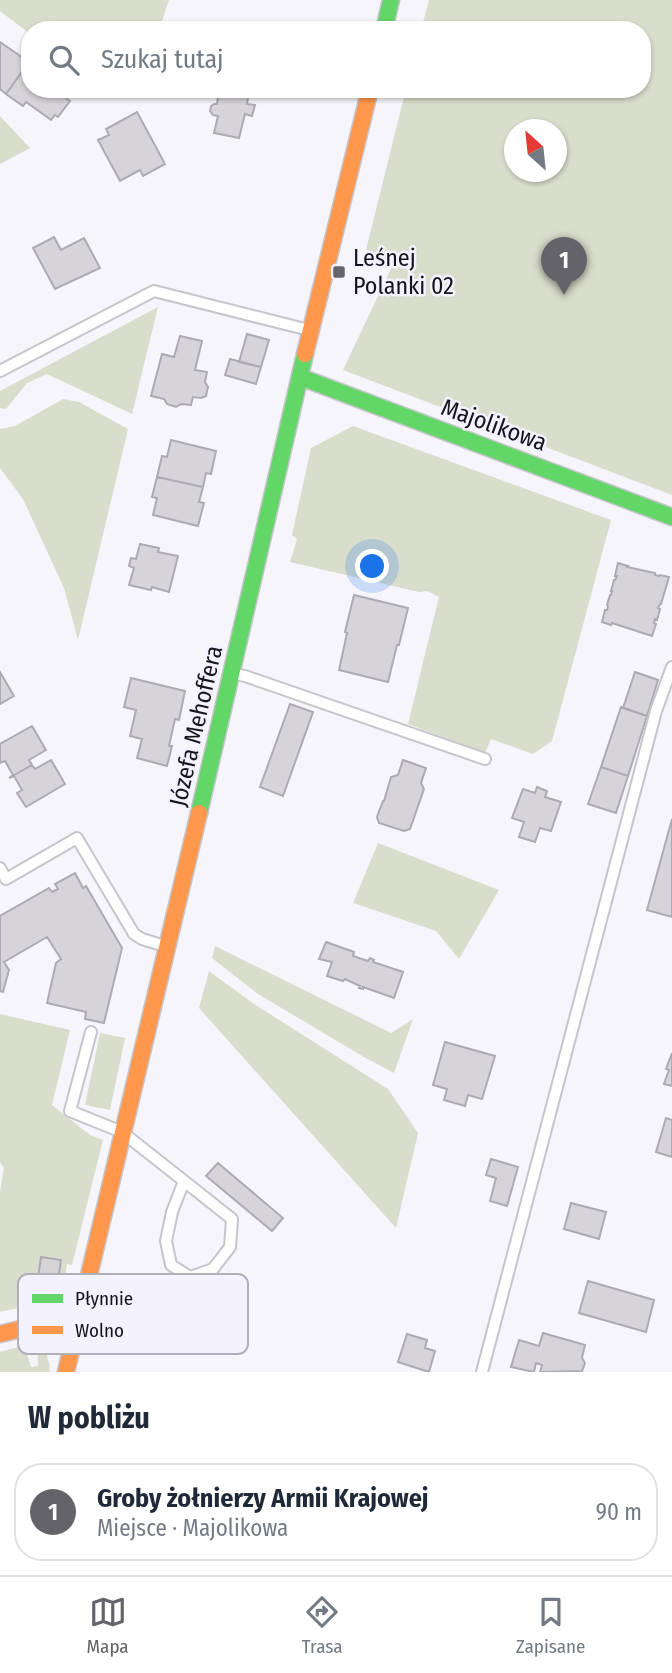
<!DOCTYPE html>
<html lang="pl">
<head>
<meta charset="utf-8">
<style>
	body { margin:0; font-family:"Fira Sans Condensed",sans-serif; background:#f6f6f7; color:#1f2937 }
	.compass { position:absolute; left:504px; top:119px; width:63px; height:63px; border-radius:50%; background:#fff; box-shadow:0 2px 5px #0004; rotate:333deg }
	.you { position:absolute; left:373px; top:567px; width:24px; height:24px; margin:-18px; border:5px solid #fff; border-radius:50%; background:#1a73e8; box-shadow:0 0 0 10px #1a73e833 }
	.badge { display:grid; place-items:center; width:46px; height:46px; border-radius:50%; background:#646369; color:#fff; font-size:23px; font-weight:700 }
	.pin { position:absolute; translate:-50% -58px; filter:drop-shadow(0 2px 4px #0008) }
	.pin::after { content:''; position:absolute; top:37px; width:24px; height:21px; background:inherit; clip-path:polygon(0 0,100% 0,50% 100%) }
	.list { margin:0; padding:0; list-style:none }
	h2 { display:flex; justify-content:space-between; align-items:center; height:91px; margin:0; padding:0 28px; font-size:30px }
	h2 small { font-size:23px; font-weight:400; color:#747a83 }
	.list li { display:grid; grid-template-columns:46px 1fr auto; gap:21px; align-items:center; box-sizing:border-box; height:98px; margin:0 14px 14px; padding:0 14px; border:2px solid #e0e1e3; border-radius:28px }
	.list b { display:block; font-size:26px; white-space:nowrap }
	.list p { margin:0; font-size:23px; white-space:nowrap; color:#747a83 }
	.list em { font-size:23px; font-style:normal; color:#747a83 }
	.icon { flex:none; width:38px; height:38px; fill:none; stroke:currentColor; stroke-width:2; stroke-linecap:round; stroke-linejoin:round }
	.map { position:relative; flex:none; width:672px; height:1372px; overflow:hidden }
	.search { position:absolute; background:#fff; box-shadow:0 2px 5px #0004; left:21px; right:21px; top:21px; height:77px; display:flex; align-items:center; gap:18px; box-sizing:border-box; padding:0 24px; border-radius:28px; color:#747a83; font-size:26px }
	.sheet { height:203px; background:#fff }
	nav { display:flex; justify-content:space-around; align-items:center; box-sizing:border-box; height:98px; border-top:2px solid #e0e1e3; background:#fff; font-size:19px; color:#747a83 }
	nav a { display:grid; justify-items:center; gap:4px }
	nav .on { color:#646369 }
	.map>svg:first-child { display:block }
	.green { fill:#d9ddcc; fill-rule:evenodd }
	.building { fill:#d6d3d9; stroke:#adabb1; stroke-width:2 }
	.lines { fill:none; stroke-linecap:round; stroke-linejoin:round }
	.lane-casing { stroke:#c6c5cb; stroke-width:14 }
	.fast-casing { stroke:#c6c5cb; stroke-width:19 }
	.slow-casing { stroke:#c6c5cb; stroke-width:19 }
	.lane { stroke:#fefefe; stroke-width:10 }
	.fast { stroke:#63d668; stroke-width:16 }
	.slow { stroke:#ff974d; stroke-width:16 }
	.poi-dot { fill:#646369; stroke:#f4f2fe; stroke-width:2.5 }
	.labels { text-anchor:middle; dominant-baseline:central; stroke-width:5; stroke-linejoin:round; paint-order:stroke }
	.poi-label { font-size:24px; fill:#15151b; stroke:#f4f2fe; text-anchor:start }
	.street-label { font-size:24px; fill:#15151b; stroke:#f4f2fe }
	.key { fill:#f4f2fe; stroke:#b1b0ba; stroke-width:2 }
	.key-label { font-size:19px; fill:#15151b }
</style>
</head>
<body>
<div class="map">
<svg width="672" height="1372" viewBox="0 0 672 1372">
	<rect width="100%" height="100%" fill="#f6f5fb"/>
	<path class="green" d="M0,0H169L159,30H30V34L0,11Z
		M429,0H672V495L343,370L396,258L366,250L406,89H642V30H421ZM514,130H556V172H514Z
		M0,116L30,148L0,164Z
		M158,307L132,414L47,374L27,383L6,409L0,408V391Z
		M63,399L79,402L128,429L78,640L64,588L23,499L0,468V429L15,426Z
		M353,426L611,520L552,741L533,754L491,739L485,753L408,724L439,597L427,591L419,592L290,562L297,539L292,535L311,448Z
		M378,843L499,890L459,959L436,931L353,903Z
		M215,946L391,1033L413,1019L394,1073L364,1057L258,994L212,958Z
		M209,971L254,1004L388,1089L418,1133L396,1228L199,1008Z
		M0,1014L70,1030L52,1105L90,1135L103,1140L72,1265L67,1264C66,1271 65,1280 63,1286C56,1302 16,1308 0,1312V1191L4,1168L0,1162Z
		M100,1033L125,1038L110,1110L85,1105Z
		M29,1344L27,1354L31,1367L38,1366L37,1345L43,1344L50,1366L49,1372H0V1352Z"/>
	<path class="building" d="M0,42L29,62L6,94L0,89Z
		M29,62L30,89H65L70,94L67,99L70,101L58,117L55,115L51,120L26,102L23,106L6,94Z
		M219,89H238V91L249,93L247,104L255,105L252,116L245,114L239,138L214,133L218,116L213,115L210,111L211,106L214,104H217Z
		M137,112L165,164L143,176L140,170L120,181L98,140L109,135L106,129Z
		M54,237L61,250L84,238L100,268L55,289L33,248Z
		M247,334L269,340L261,367L239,362Z
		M180,336L202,341L195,370L207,372L205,382L208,387L206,396L201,398L193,397L191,405L181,404L176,407L167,404L164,399L151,396L162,354L174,357Z
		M230,359L261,367L256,384L225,375Z
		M171,440L216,451L211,474L206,473L203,487L157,477L162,456L167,457Z
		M157,477L203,487L199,502L204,503L198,526L153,515L157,498L152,497Z
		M140,544L159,548L158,552L178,556L169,592L152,587L151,590L129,585L134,568L129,566L131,558L136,559Z
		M618,563L628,566L627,567L655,573V575L659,576L660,575L669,577L661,604H660L658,608L660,609L657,620L655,619L654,623L656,624L652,636L612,623L611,625L602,622L605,610H607L608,606L607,605L610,595H611L612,591H611L614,580H615L617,576H615Z
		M354,595L408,608L399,645H397L388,682L339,670L347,633L345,632Z
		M0,672L14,696L0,704Z
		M635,672L658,680L647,716L623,708Z
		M131,678L185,691L179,720L175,719L169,746H172L167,766L137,758L142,739L130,736L136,710L124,707Z
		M290,704L313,712L283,796L260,787Z
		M621,707L647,716L628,776L601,767Z
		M32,726L46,750L29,760L32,765L9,778L13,775L5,761L0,763V744Z
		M51,760L65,784L26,807L17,793L22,790L14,776L9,778L32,765L35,769Z
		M403,760L426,768L421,783L424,789L410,829L404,831L379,823L377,817L383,801H384L391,777L398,775Z
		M601,767L628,776L616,813L588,804Z
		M537,787L547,791L545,797L561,802L551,831L540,828L535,842L519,837L524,822L512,818L523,789L535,793Z
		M672,819V917L647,910Z
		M75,873L83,888L86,886L122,948L104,1023L85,1019L86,1012L47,1003L56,963L61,959L47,937L4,962L9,970L3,992L0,991V916L49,888L52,892L58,889L55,884Z
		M326,942L354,952L353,956L368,961L370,958L374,960L373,962L403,972L394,998L363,987V989L359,988L360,986L345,979L343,981L327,976L332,962L319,959Z
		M445,1042L495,1056L482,1099L468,1095L465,1106L444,1100L447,1089L433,1085Z
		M672,1053V1086L664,1084L669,1070L666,1069Z
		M666,1118L672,1120V1157L656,1152Z
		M491,1159L518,1167L507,1206L490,1201L496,1178L486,1175Z
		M218,1163L283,1218L272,1231L206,1176Z
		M571,1203L606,1212L599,1239L564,1229Z
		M41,1257L61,1260L58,1281L38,1278Z
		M588,1281L654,1300L646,1332L579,1313Z
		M543,1333L585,1345L582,1358L585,1363L582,1371L540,1372L542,1365L536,1363L534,1372L511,1367L519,1340L539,1346Z
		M407,1334L427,1340L425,1348L435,1351L429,1372L398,1362Z"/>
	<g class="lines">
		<g class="lane-casing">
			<path id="lane" d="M0,371L154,291L309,330
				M235,674L245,676L485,759
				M0,868L6,879L77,838L134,934L142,939L165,946
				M91,1032L70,1111L122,1132L184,1181L172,1212L166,1241L171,1265L190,1277L213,1269L230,1247L232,1219L184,1181
				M482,1372L656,711L672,667"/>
		</g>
		<g class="fast-casing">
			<path id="fast" d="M384,30L391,0
				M300,377L672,517
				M199,813L305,354"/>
		</g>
		<g class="slow-casing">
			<path id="slow" d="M305,354L370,89
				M0,1334L78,1315
				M66,1372L199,813"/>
		</g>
		<use href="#lane" class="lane"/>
		<use href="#fast" class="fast"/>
		<use href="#slow" class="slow"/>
	</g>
	<rect class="poi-dot" x="332" y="265" width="14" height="14" rx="3.5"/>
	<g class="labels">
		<g class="poi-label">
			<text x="353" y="258">Leśnej<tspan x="353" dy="28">Polanki 02</tspan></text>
		</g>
		<g class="street-label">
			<text transform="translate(494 425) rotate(20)">Majolikowa</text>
			<text transform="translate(196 726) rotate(-77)">Józefa Mehoffera</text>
		</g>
	</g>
	<rect x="18" y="1274" width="230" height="80" rx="10" class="key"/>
	<rect x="32" y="1294" width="31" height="9" fill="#63d668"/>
	<rect x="32" y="1326" width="31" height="8" fill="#ff974d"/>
	<g class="key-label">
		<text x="75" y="1305">Płynnie</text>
		<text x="75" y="1337">Wolno</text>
	</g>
</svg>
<svg class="compass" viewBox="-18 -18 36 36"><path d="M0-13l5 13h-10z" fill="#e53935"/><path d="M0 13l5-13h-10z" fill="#747a83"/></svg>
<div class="you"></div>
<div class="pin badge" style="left:564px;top:295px">1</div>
<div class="search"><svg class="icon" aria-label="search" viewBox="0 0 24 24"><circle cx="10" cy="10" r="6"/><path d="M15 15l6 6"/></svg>Szukaj tutaj</div>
</div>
<section class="sheet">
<h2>W pobliżu<small></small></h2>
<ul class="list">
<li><span class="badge">1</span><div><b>Groby żołnierzy Armii Krajowej</b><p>Miejsce · Majolikowa</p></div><em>90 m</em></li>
</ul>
</section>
<nav>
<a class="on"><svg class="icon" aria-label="map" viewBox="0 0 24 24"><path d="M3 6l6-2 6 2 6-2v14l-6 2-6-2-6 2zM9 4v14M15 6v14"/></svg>Mapa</a>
<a><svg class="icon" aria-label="directions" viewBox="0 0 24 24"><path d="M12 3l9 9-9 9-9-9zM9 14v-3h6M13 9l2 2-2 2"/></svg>Trasa</a>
<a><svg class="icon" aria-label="saved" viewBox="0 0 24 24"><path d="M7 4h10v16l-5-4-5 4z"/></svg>Zapisane</a>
</nav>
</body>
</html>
